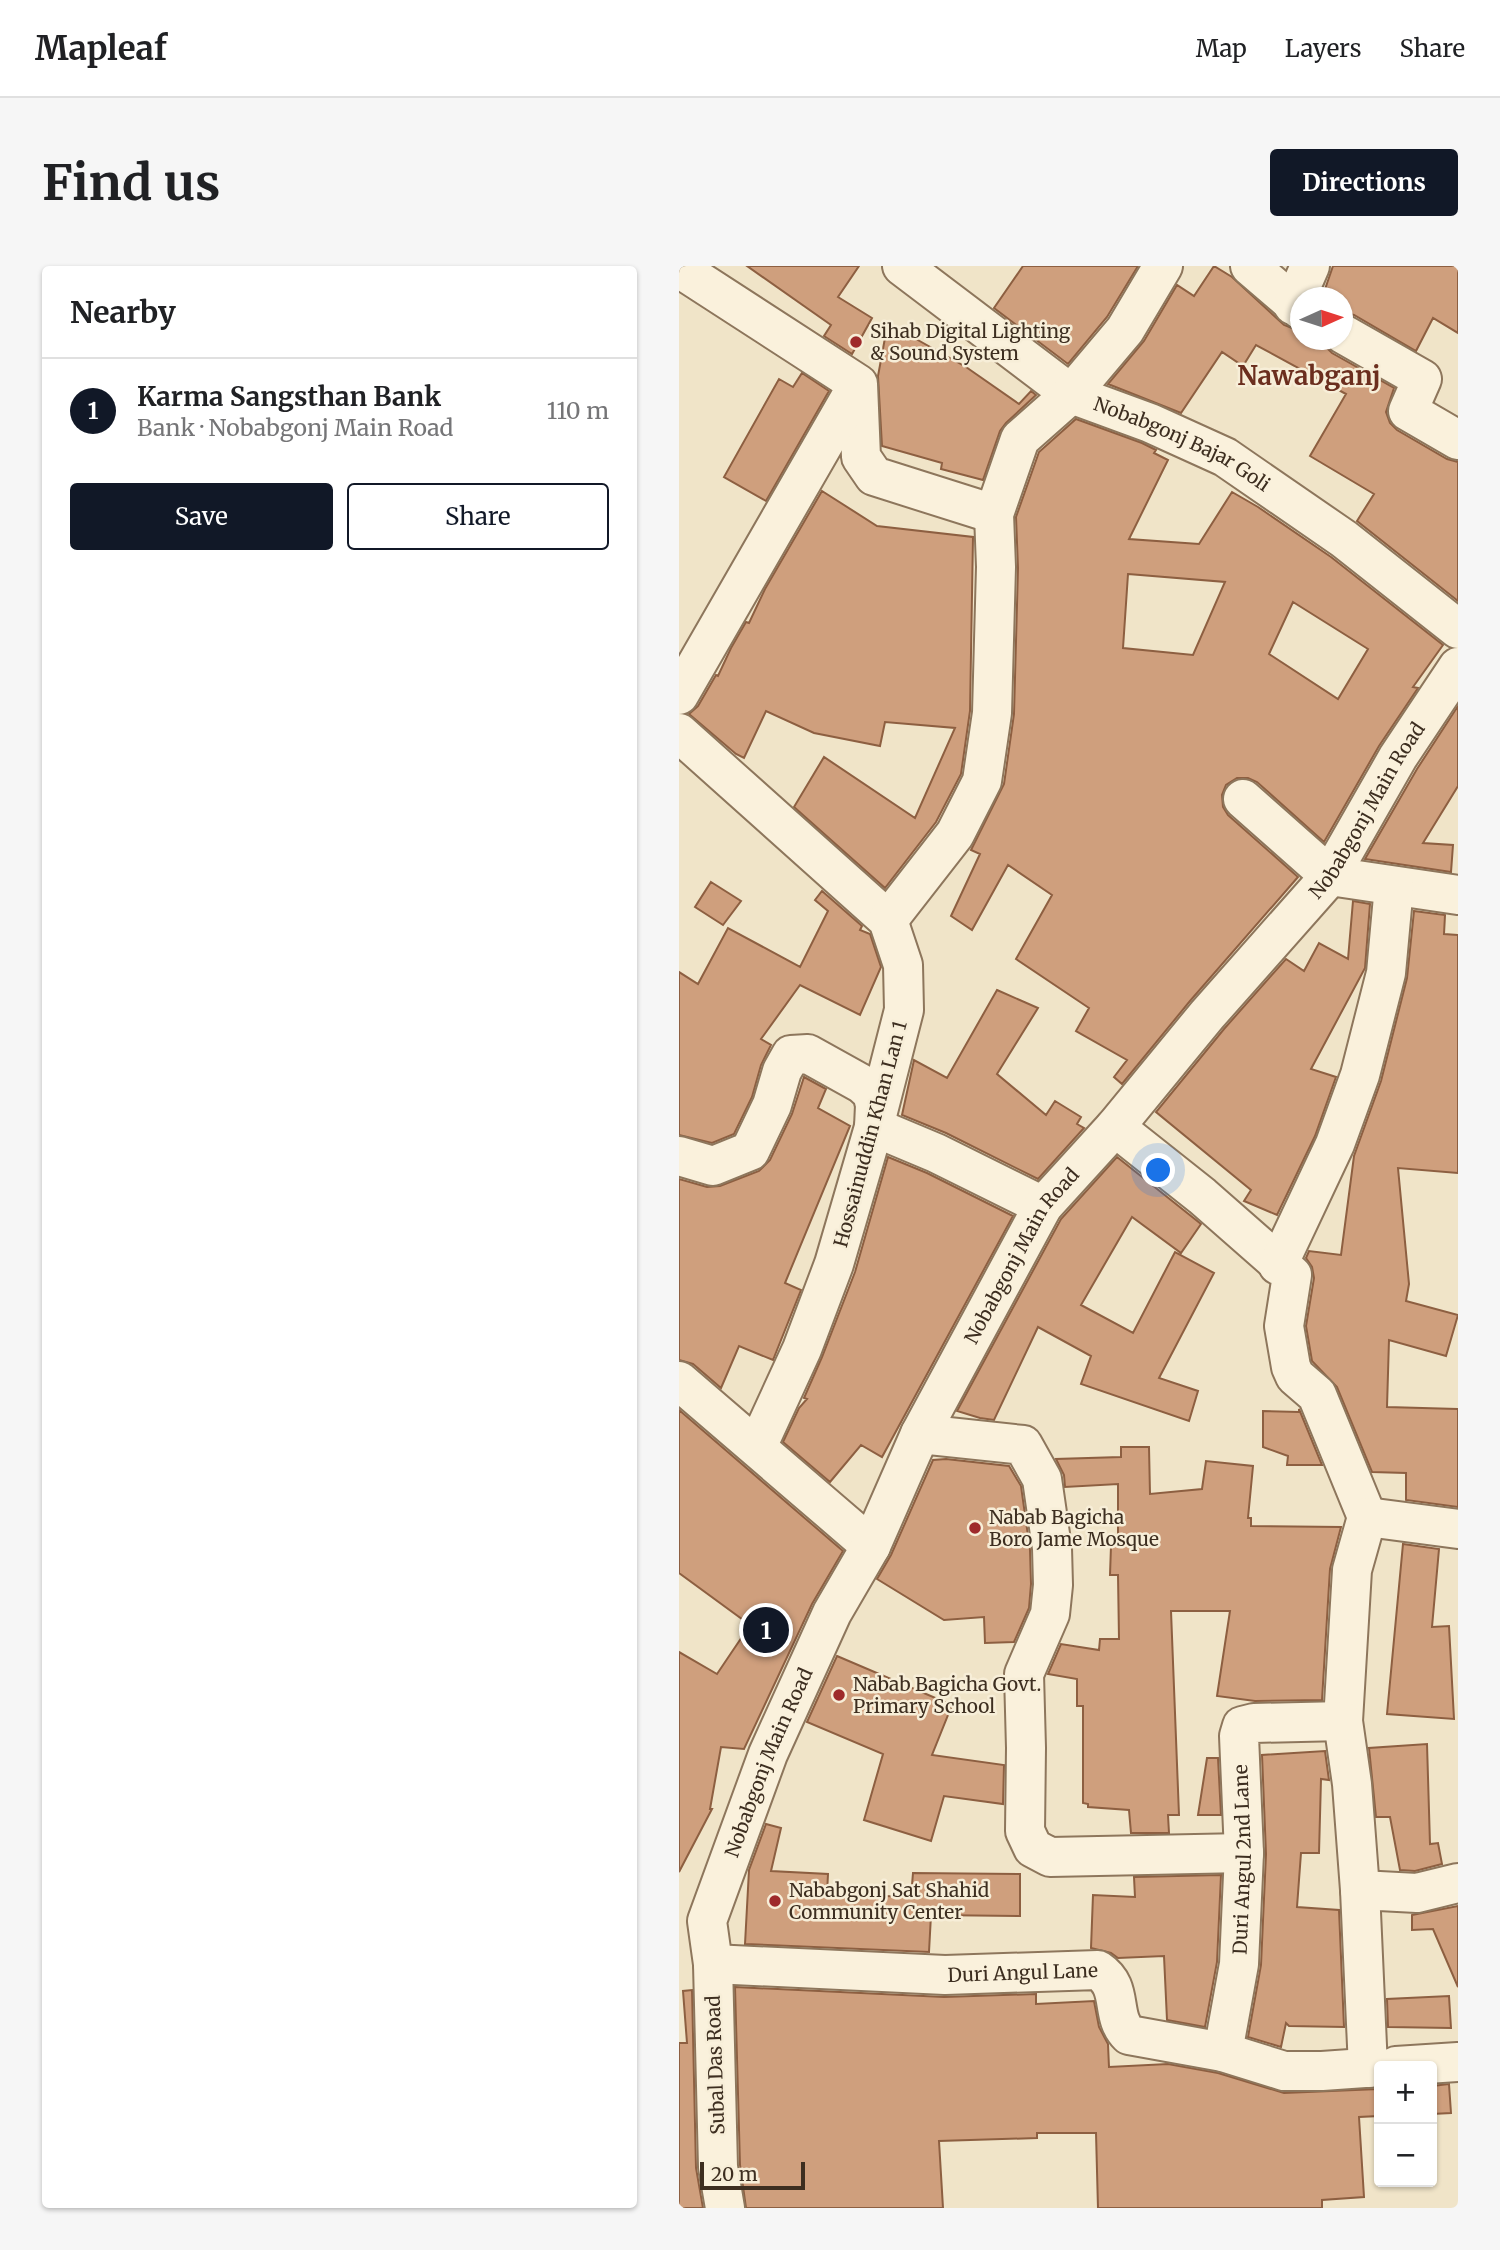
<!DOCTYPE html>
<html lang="en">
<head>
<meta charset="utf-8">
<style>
	body { margin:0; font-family:Merriweather,serif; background:#f6f6f6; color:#202124 }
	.controls { position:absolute; right:21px; bottom:21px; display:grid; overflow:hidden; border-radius:7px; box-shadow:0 2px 5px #0004 }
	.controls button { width:63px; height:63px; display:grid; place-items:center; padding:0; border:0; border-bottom:2px solid #e0e0e0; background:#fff; color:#202124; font:35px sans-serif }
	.compass { position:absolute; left:611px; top:21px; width:63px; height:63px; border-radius:50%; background:#fff; box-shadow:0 2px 5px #0004; rotate:87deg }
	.scale { position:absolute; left:21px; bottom:18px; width:105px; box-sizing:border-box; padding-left:7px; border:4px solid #3d2e20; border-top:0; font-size:19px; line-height:24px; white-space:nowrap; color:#3d2e20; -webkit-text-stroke:5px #f7eed8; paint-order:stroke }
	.you { position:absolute; left:480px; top:905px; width:24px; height:24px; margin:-18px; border:5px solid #fff; border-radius:50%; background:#1a73e8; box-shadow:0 0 0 10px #1a73e833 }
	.badge { display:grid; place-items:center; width:46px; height:46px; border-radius:50%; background:#111827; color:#fff; font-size:23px; font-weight:700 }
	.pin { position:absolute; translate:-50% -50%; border:4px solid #fff; box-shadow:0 2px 7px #0006 }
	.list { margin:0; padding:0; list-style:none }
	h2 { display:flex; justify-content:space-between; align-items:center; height:91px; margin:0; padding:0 28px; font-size:30px }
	h2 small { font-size:23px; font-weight:400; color:#757577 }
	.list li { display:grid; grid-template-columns:46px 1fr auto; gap:21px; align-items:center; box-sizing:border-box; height:105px; padding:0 28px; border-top:2px solid #e0e0e0 }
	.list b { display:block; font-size:26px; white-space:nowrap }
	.list p { margin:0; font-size:23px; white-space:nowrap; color:#757577 }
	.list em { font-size:23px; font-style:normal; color:#757577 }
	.actions { display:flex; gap:14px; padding:21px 28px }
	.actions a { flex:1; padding:16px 0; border:2px solid #111827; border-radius:7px; text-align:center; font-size:24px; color:#111827 }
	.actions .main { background:#111827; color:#fff }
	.map { position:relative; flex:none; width:779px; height:1942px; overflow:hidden; border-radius:7px }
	header { display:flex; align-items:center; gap:42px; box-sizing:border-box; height:98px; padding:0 35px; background:#fff; border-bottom:2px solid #e0e0e0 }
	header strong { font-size:33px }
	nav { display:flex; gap:38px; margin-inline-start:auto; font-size:24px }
	.intro { display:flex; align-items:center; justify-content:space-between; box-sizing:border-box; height:168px; padding:0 42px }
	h1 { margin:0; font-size:49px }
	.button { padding:18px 32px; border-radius:7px; background:#111827; color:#fff; font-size:24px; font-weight:700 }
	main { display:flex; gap:42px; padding:0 42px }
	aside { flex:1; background:#fff; border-radius:7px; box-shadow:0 2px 5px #0004 }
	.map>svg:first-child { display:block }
	.building { fill:#cf9f7d; stroke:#8d5f41; stroke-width:2; fill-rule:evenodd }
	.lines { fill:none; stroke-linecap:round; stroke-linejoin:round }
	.minor-casing { stroke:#8d765c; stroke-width:42 }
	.minor { stroke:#faf1dc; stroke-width:38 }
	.poi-dot { fill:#9e2a2b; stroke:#f7eed8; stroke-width:2.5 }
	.labels { text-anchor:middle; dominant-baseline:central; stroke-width:5; stroke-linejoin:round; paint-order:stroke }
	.poi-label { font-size:19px; fill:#3d2e20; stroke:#f7eed8; text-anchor:start }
	.street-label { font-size:19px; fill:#3d2e20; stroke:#f7eed8 }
	.district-label { font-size:26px; font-weight:bold; fill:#6b2e1e; stroke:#f7eed8 }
</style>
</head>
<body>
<header>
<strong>Mapleaf</strong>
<nav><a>Map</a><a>Layers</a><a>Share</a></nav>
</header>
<div class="intro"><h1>Find us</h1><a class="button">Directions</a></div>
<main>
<aside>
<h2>Nearby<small></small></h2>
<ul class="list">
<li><span class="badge">1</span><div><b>Karma Sangsthan Bank</b><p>Bank · Nobabgonj Main Road</p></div><em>110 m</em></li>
</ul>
<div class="actions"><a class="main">Save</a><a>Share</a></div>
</aside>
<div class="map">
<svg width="779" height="1942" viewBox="0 0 779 1942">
	<rect width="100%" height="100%" fill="#f0e4c8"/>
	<path class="building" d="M68,0H180L159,31L193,52L173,88L145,70L152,59Z
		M344,0H459L428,51L389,98L315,42Z
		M535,0L553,11L605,59L621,65V74H644L646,80L653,87L715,122L707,146L711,157L718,164L768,193L779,196V335L678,255L695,228L631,190L667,128L577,79L564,100L543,86L502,147L429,118L465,75L498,19L515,30Z
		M654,0H779V67L754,52L737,85L675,49L663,46V32H643Z
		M208,61L225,72L228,68L287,101L340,138L352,125L357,129L327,157L321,165L304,214L262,203L263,197L203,180L199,110Z
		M123,107L150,125L87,235L45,211L100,113L114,121Z
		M397,153L463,177L477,184L475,187L489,194L450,273L520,278L553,226L579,241L652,291L764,379L734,421L739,422L700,480L645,576L578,516L569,512H558L547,519L543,529L544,541L549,549L619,611L511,735L443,818L435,811L448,794L397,765L410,742L337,693L373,629L329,599L293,664L272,650L301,588L292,584L325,518L335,448L339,302L337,251L360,186ZM449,308L546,316L514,389L444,382ZM614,336L689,383L659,433L590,388Z
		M143,225L198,260L294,271L291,445L282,508L257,556L206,622L115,541L145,491L236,552L276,462L206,456L201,480L135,467L87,445L65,492L57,488L10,448L19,440L37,409L39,410L52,382L67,356L70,357L86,323Z
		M779,440V520L744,577L774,579L772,606L686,593L738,503Z
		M32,616L62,635L44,659L16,641Z
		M143,625L183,660L181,664L191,668L202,701L181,749L121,719L82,773L92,779L82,799L73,831L55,868L33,877L0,869V706L19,718L49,662L121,701L149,645L136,634Z
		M674,635L691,638L686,702L632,803L657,811L636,870L598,949L565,935L572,924L477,846L545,763L607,693L625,705L640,677L669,693Z
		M735,645L766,649L765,668L779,669V907L719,902L730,1018L727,1035L779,1049L767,1090L710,1074L708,1141L779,1143V1241L727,1234V1207L693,1206L658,1121L633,1095L627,1060L635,1012L633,1001L627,992L630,985L662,989L675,890L702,815L728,712Z
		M318,724L359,742L318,808L367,849L376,835L402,851L398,858L405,862L359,913L267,867L223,849L235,794L268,812Z
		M125,811L147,823L139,842L171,860L106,1017L122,1024L94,1094L60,1080L42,1122L14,1098L0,1094V913L28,921L41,920L80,905L91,894L113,848Z
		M209,891L248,907L334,950L203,1191L182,1179L151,1216L104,1176L120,1142L128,1133L125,1132L143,1091L176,1006Z
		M438,891L522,958L502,987L453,951L402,1039L454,1067L496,986L535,1007L480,1112L519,1125L510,1155L402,1118L412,1090L359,1061L315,1154L301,1152L278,1145L382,953Z
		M620,1143L643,1199H608L609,1190L584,1181V1145L620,1146Z
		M0,1144L164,1285L133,1338L65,1483L42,1481L31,1543H33L0,1606V1386L38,1408L71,1359L0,1307Z
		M442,1181H470L471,1228L523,1223L527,1195L574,1200L569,1252H572V1260L662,1261L651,1303L643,1434L576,1435L538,1430L551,1345H492L500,1549H489L490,1567H452L450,1544L409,1541V1538L404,1537V1440H398V1413L369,1408L382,1378L420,1384L421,1373H440L439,1309H431L432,1280H439V1218L386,1221L385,1209L377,1193L442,1191Z
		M267,1193L330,1200L342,1220L351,1284L352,1318L350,1342L335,1376L306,1377L305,1351L265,1354L198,1313L212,1289L254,1194Z
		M724,1278L760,1283L753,1361L770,1360L775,1453L708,1448Z
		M158,1390L273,1439L253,1489L325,1499L324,1538L265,1530L252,1575L185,1554L204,1488L128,1456Z
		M748,1478L751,1578L759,1577L763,1598L736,1605L721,1604L711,1551H697L690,1482Z
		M646,1485L650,1514L642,1513L640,1587H622L618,1641L660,1644L665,1761L610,1760L607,1757L602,1781L569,1771L582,1699L587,1588L583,1489Z
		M528,1492H539L542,1549H519Z
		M87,1558L102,1562L92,1605L149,1608L148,1628L232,1631L234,1607L341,1608V1650L252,1649L250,1686L66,1678L70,1604Z
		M542,1609L538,1696L526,1761L488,1754L485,1690L439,1692L432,1687L412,1682L414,1629L456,1631L455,1611Z
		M779,1640V1721L754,1663L733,1664V1649Z
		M56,1721L265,1731L357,1728V1738L415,1735L420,1761L429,1778L430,1801L489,1798L539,1807L605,1827L700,1823V1850L680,1851L685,1931L643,1934V1942H419L417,1867H358V1872L260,1875L264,1942H67L61,1899Z
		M13,1724L17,1902L24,1942H0V1777H8L4,1725Z
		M770,1730L772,1762L709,1761L708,1733Z
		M770,1818L772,1847L753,1848V1820Z"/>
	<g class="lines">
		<g class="minor-casing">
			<g id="minor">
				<path id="s1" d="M223,0L392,128L471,157L546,191L665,273L779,363"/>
				<path d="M571,0L622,44"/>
				<path d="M0,2L179,118L182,191L195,210L315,248"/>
				<path d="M614,39L631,0"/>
				<path d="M664,68L743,113L729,145L779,174"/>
				<path d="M0,429L178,120"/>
				<path d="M0,467L209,654L224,699L225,744L195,861L155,998L123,1083L78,1181"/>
				<path d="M564,533L651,610L779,629"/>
				<path d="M209,654L276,568L303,515L313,447L317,301L315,248L341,173L392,128L446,64L484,0"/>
				<path d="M436,861L523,930L613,1009L605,1060L612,1101L616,1110L638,1129L688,1251"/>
				<path d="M0,890L34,900L71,885L93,839L103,805L112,789L129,788L183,818L193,827L196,839L195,861L257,887L364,940"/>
				<path d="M599,999L656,878L681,809L707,707L715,620"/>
				<path d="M0,1115L192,1280"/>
				<path d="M241,1168L344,1179L363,1213L373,1282L374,1319L371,1348L345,1408L347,1482L346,1565L354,1582L371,1591L565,1587"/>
				<path d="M688,1251L779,1263"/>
				<path d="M681,1624L673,1518L664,1455L673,1304L688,1251"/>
				<path id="s2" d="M34,1698L266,1709L419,1704C446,1722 430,1749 450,1769L544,1786L605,1805H643L700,1801"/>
				<path id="s3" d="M544,1786L560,1698L565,1587L560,1470L563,1460L575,1457L664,1455"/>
				<path d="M717,1800L779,1796"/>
				<path d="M689,1802L681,1624L738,1627L779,1617"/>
				<path id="s4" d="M46,1942L39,1901L34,1698L28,1655L89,1488L153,1347L192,1280L241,1168L364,940L436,861L528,749L651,610L719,491L779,401"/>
			</g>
		</g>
		<use href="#minor" class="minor"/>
	</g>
	<g class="poi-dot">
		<circle cx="177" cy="76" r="7"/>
		<circle cx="296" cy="1262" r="7"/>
		<circle cx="160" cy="1429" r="7"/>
		<circle cx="96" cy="1635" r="7"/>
	</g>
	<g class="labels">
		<g class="poi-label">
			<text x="191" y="65">Sihab Digital Lighting<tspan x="191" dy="22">&amp; Sound System</tspan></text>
			<text x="310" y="1251">Nabab Bagicha<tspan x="310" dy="22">Boro Jame Mosque</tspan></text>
			<text x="174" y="1418">Nabab Bagicha Govt.<tspan x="174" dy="22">Primary School</tspan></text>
			<text x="110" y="1624">Nababgonj Sat Shahid<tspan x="110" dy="22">Community Center</tspan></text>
		</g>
		<g class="street-label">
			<text stroke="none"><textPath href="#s1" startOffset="334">Nobabgonj Bajar Goli</textPath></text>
			<text stroke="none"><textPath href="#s4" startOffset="1592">Nobabgonj Main Road</textPath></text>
			<text transform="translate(191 868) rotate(-75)">Hossainuddin Khan Lan 1</text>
			<text stroke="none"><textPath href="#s4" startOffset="1026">Nobabgonj Main Road</textPath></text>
			<text stroke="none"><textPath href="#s4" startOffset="458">Nobabgonj Main Road</textPath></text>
			<text stroke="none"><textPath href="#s3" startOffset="194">Duri Angul 2nd Lane</textPath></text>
			<text stroke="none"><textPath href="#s2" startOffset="310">Duri Angul Lane</textPath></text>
			<text transform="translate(36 1799) rotate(-92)">Subal Das Road</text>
		</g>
		<g class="district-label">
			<text x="630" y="109">Nawabganj</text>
		</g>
	</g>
</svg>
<div class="controls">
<button>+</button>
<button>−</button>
</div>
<svg class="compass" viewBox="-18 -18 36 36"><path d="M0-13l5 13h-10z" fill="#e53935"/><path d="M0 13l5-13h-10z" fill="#757577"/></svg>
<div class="scale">20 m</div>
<div class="you"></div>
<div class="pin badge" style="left:87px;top:1364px">1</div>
</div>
</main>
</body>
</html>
